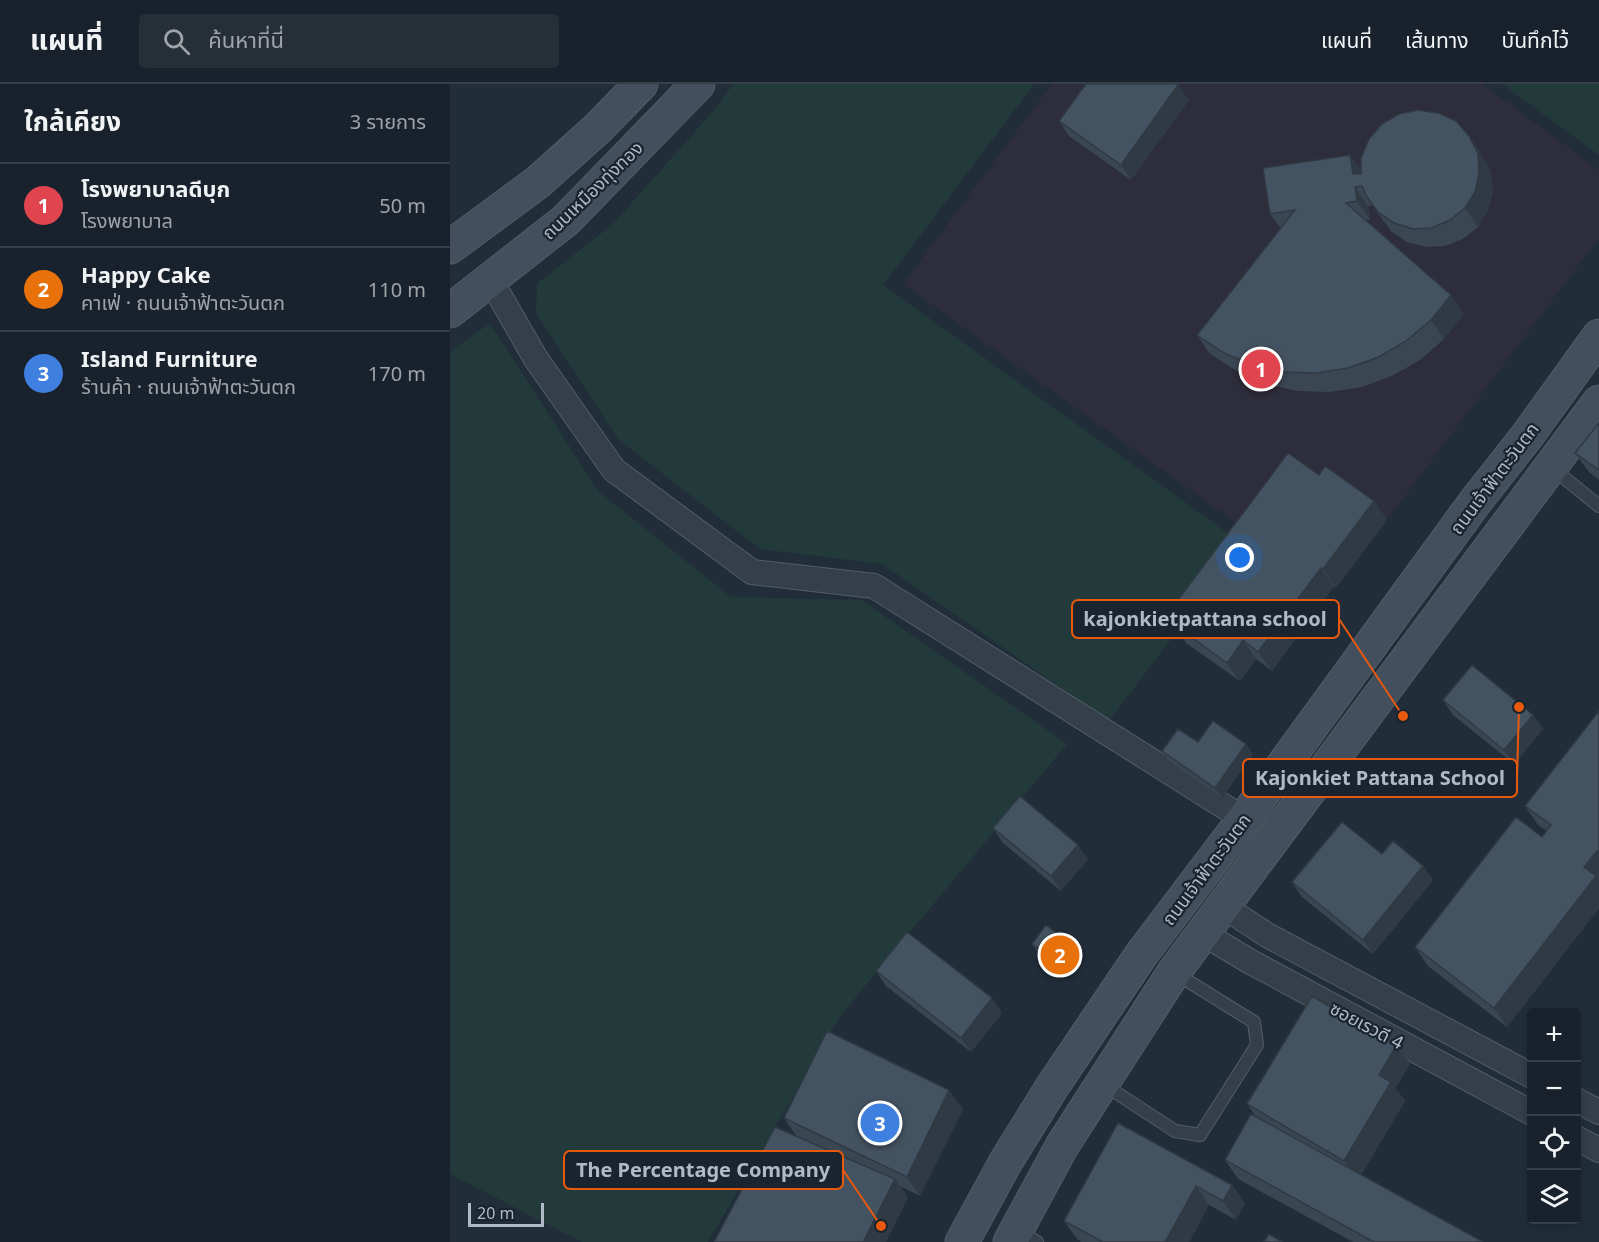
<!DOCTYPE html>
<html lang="th">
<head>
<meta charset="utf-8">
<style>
	body { margin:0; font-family:"Noto Sans","Noto Sans Thai",sans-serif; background:#262f38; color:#f1f3f6 }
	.controls { position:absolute; right:18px; bottom:18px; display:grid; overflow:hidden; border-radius:6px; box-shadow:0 3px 9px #0003 }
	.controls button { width:54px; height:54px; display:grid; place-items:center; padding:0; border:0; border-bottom:2px solid #373f48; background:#19222c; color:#f1f3f6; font:30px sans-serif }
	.scale { position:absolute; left:18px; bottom:15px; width:76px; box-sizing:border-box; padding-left:6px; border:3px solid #b0bac6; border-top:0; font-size:16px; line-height:21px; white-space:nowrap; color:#b0bac6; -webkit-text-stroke:4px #1a242f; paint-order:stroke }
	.you { position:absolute; left:790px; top:474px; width:21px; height:21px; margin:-15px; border:4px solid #fff; border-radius:50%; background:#1a73e8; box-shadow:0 0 0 9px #1a73e833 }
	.badge { display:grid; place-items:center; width:39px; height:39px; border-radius:50%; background:#83b9f8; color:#fff; font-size:20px; font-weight:700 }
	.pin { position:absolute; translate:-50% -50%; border:3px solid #fff; box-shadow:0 2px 6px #0006 }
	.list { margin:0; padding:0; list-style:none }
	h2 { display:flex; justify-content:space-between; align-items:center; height:78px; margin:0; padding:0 24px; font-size:26px }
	h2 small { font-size:20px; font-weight:400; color:#9fa4a9 }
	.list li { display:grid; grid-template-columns:39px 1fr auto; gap:18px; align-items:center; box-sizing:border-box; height:84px; padding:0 24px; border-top:2px solid #373f48 }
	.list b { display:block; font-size:22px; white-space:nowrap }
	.list p { margin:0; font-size:20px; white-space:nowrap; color:#9fa4a9 }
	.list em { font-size:20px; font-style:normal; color:#9fa4a9 }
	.icon { flex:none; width:33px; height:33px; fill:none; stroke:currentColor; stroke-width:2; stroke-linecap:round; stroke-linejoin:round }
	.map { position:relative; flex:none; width:1149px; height:1158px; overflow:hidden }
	header { display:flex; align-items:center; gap:36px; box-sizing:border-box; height:84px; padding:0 30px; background:#19222c; border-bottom:2px solid #373f48 }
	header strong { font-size:28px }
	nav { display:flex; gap:33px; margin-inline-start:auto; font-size:21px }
	.search { width:420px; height:54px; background:#262f38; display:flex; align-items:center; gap:15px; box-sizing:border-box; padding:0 21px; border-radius:6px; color:#9fa4a9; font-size:22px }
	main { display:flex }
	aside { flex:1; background:#19222c }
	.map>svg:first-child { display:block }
	.medical { fill:#2e2d3b }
	.green { fill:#233a3b }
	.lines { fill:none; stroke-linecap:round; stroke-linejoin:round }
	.lane-casing { stroke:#535d68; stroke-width:14 }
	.street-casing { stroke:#535d68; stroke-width:26 }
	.secondary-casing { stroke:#535d68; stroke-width:35 }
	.lane { stroke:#353f4a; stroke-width:12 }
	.street { stroke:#353f4a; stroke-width:24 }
	.secondary { stroke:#434f5d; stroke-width:33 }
	.wall { fill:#3a4753 }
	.shaded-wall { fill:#303a44 }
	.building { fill:#445361; stroke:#303a44; stroke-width:1.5 }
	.labels { text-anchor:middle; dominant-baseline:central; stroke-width:4.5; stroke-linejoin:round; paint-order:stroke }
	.street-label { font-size:18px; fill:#b0bac6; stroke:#1a242f }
	.leader { fill:none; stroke:#e8590c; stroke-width:2 }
	.callout-dot { fill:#e8590c; stroke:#1a242f; stroke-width:2 }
	.callout { fill:#1a242f; stroke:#e8590c; stroke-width:2 }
	.callout-label { font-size:20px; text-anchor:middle; font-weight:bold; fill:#b0bac6 }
</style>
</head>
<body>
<header>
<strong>แผนที่</strong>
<div class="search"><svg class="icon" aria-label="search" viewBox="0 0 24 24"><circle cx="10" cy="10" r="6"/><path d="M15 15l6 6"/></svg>ค้นหาที่นี่</div>
<nav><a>แผนที่</a><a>เส้นทาง</a><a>บันทึกไว้</a></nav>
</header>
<main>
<aside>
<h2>ใกล้เคียง<small>3 รายการ</small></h2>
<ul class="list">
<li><span class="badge" style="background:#e0444e">1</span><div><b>โรงพยาบาลดีบุก</b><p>โรงพยาบาล</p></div><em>50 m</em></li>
<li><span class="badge" style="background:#e8710a">2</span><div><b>Happy Cake</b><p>คาเฟ่ · ถนนเจ้าฟ้าตะวันตก</p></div><em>110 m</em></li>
<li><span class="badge" style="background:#3f7fe0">3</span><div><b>Island Furniture</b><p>ร้านค้า · ถนนเจ้าฟ้าตะวันตก</p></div><em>170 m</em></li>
</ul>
</aside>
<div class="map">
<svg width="1149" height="1158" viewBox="0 0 1149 1158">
	<rect width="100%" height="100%" fill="#212e3a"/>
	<path class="medical" d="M602,0H1032L1149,86V154L930,445L799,448L453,200Z"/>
	<path class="green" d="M283,0H584L433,201L793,460L659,637L432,480L310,465L168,355L86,229L87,200L163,140L266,24Z
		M1052,0H1149V71Z
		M40,239L148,407L281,513L412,516L617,660L390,932L258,1158H132L0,1090V268Z"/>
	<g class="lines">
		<g class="lane-casing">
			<path id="lane" d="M1101,383L1149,422
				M653,1000L725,1047L750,1051L807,961L804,938L725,889
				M567,1147L587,1158"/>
		</g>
		<g class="street-casing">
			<path id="street" d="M40,195L86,275L164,386L302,488L424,502L794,735
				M773,822L817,851L1082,992
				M754,850L799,877L1082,1029
				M1126,1016L1149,1028
				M1126,1054L1149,1066"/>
		</g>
		<g class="secondary-casing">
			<path id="secondary" d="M0,163L88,98L147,45L191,0
				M0,227L116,136L248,0
				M512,1158L555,1079L602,1003L691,871L794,735L1025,418L1077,352L1149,252
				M560,1158L612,1062L724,888L1149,318"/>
		</g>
		<use href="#lane" class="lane"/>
		<use href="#street" class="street"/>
		<use href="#secondary" class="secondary"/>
	</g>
	<path class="wall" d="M739,16L681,96L619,52L609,37Z
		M1019,52L1032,71L1041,88L1043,108L1038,127L1028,143L1013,155L995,162L976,163L957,158L941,147L922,121L918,122L920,136H916L1014,230L994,255L970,276L942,292L912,303L880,308L848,307L817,300L787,287L760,270L747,251L831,145L820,130L900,71L911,86Z
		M1149,339V396L1139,388L1125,369Z
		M869,391L924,417L937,436L886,504L884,502L822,587L806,575L790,597L736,559L723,540L731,529L725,520Z
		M993,616L1083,631L1093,645L1064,680L1003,631Z
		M1149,627V824L1057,943L978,882L965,863L1092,753L1097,747L1088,741L1075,722Z
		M748,658L803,670L772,714L719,677L712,667Z
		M543,744L638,775L611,807L553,759Z
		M932,770L973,782L983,796L923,870L852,813L842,798Z
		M582,860L624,862L631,872L618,890L589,870Z
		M426,887L552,929L521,968L436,902Z
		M946,962L960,980L945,1004L955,1017L911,1091L1033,1158H903L788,1095L775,1076L806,1033L797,1020Z
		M513,1025L470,1112L450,1102L458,1114L347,1053L334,1034Z
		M668,1039L782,1101L795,1119L786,1136L759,1121L739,1158H631L627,1155L614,1137Z"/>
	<path class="shaded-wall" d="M728,1L739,16L681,96L671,81Z
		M1019,52L1032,71L1041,88L1043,108L1038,127L1028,143L1015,124Z
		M900,71L913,89L903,90Z
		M905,103L918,122L920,136L907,117Z
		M1001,211L1014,230L994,255L981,236Z
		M924,417L937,436L886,504L873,485Z
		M871,484L884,502L822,587L808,568Z
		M793,556L806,575L790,597L777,579Z
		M1083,631L1093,645L1064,680L1054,666Z
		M796,660L803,670L772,714L765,704Z
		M628,761L638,775L611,807L601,792Z
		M1147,767L1149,771V824L1057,943L1044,924L1134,783Z
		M973,782L983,796L923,870L913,856Z
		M624,862L631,872L618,890L611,881Z
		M542,914L552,929L521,968L511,954Z
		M946,962L960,980L946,1004L955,1017L908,1096L894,1077L929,991Z
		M499,1006L513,1025L470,1112L457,1093Z
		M445,1095L458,1114L436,1158H413Z
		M782,1101L795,1119L786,1136L773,1117Z
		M746,1102L759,1121L739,1158H715Z"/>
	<path class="building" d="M636,0H726L728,1L671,81L609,37Z
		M968,26L988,29L1006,37L1019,52L1028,70L1029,89L1025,108L1015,124L1000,136L982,144L963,145L944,139L928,128L917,113L912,102L905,103L907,117L896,119L1001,211L981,236L956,257L929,273L898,284L866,289L834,288L803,281L774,269L747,251L845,126L820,130L813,84L900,71L903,90H911V74L919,55L932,40L949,30Z
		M1149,339V386L1125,369Z
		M838,369L869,391L875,382L924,417L873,485L871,484L808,568L793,556L777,579L723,540L733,526L725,520Z
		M1022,581L1083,631L1054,666L993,616Z
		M1149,627V769L1147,767L1134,783L1146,792L1044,924L965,863L1066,733L1092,753L1101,741L1075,722Z
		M763,637L796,660L765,704L712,667L728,645L748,658Z
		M570,712L628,761L601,792L543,744Z
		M892,738L932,770L943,757L973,782L913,856L842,798Z
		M596,841L624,862L611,881L582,860Z
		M457,848L542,914L511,954L426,887Z
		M862,912L946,962L929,991L941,998L894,1077L797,1020Z
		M377,947L499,1006L457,1093L334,1034Z
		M801,1030L1033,1158H924L775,1076Z
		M668,1039L782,1101L773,1117L746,1102L715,1158H653L614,1137Z
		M325,1043L445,1095L413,1158H264Z
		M819,1150L832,1158H814Z"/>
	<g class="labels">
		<g class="street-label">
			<text transform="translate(142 106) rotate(-44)">ถนนเหมืองทุ่งทอง</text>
			<text transform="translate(1044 394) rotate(-53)">ถนนเจ้าฟ้าตะวันตก</text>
			<text transform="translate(756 785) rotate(-53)">ถนนเจ้าฟ้าตะวันตก</text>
			<text transform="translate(917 941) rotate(28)">ซอยเรวดี 4</text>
		</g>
	</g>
	<path class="leader" d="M953 632L889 535M1069 623L1067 694M431 1142L393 1086"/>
	<g class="callout-dot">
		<circle cx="953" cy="632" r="6"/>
		<circle cx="1069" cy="623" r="6"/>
		<circle cx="431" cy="1142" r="6"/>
	</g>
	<g class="callout">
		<rect x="622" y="516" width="267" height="38" rx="6"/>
		<rect x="793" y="675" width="274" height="38" rx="6"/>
		<rect x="114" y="1067" width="279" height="38" rx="6"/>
	</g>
	<g class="callout-label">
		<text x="755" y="542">kajonkietpattana school</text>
		<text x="930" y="701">Kajonkiet Pattana School</text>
		<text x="253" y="1093">The Percentage Company</text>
	</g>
</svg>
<div class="controls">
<button>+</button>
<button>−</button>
<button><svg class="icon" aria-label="locate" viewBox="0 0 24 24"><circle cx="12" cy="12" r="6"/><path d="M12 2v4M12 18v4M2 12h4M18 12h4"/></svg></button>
<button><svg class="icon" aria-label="layers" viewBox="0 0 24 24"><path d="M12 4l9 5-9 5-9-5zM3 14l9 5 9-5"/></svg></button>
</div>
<div class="scale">20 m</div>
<div class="you"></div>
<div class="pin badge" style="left:811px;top:285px;background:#e0444e">1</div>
<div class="pin badge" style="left:610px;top:871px;background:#e8710a">2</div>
<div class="pin badge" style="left:430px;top:1039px;background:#3f7fe0">3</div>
</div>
</main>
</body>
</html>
